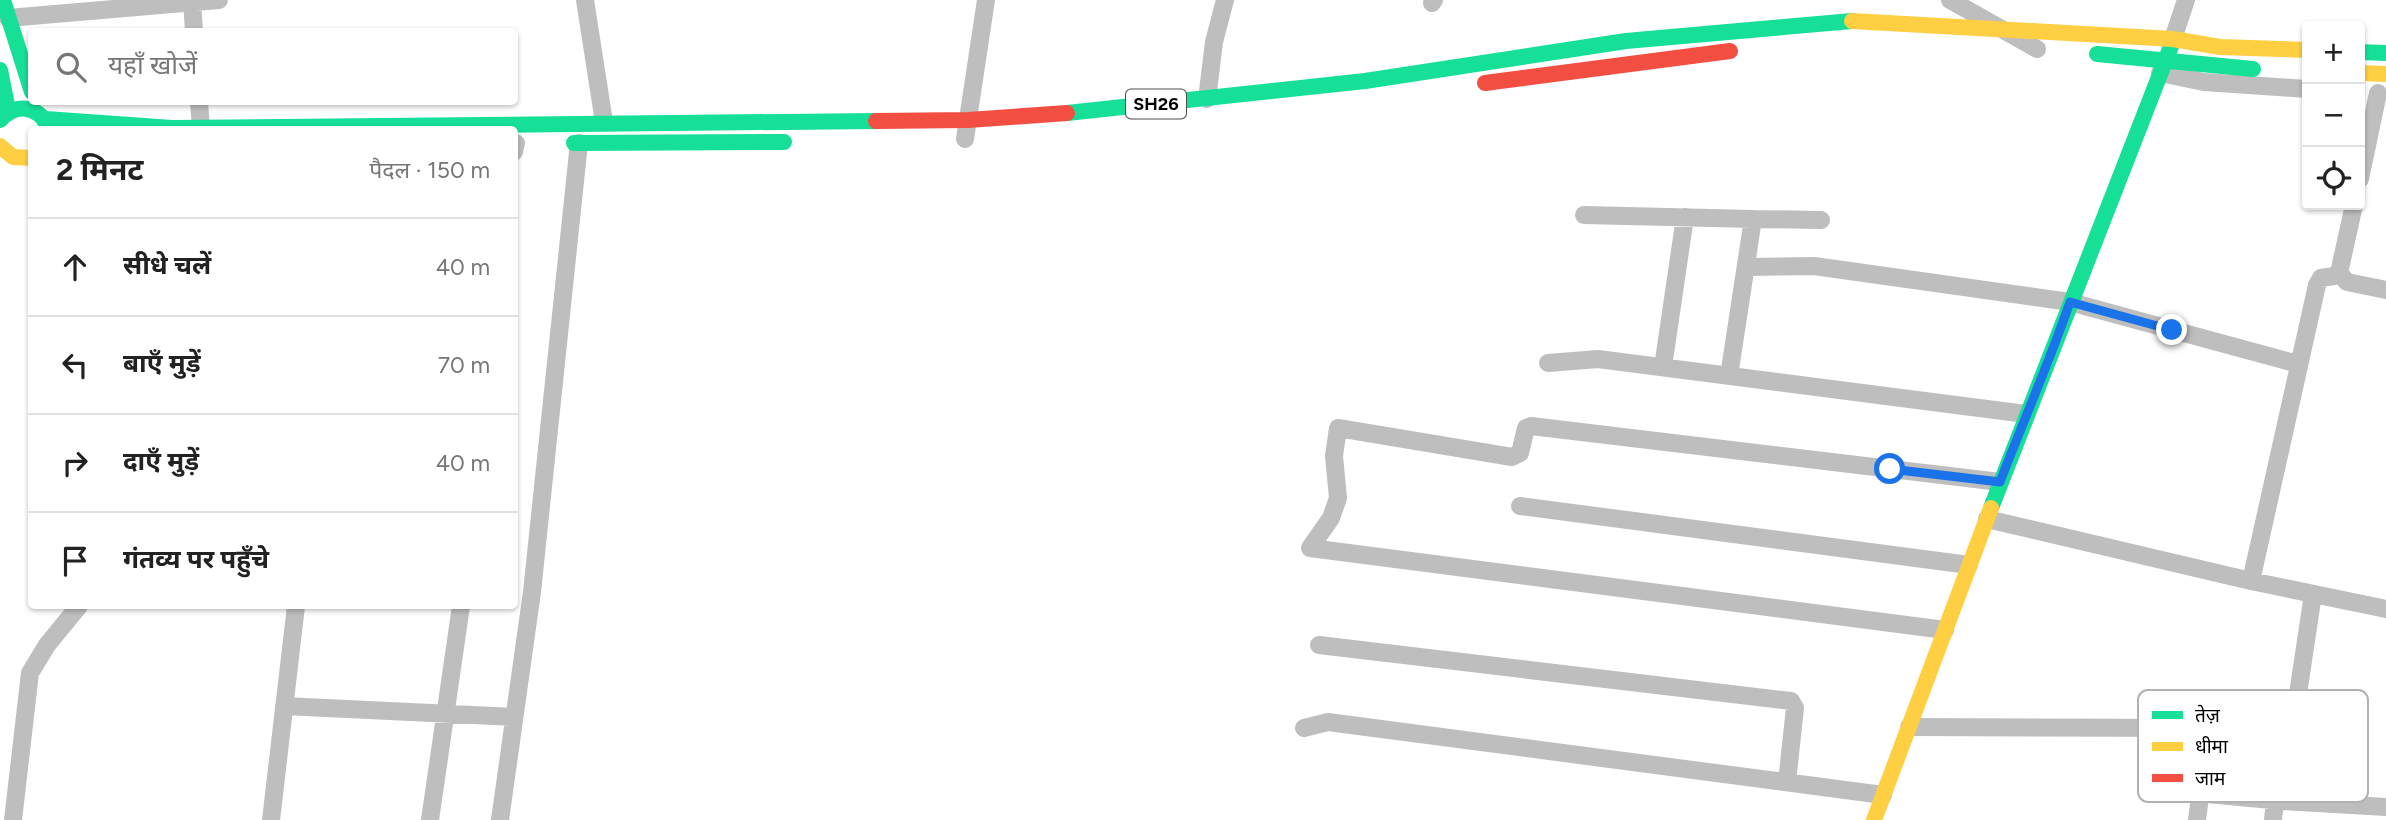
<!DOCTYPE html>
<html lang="hi">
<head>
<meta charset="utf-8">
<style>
	body { margin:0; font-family:Figtree,"Noto Sans Devanagari",sans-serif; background:#f2f2f2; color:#222 }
	.controls { position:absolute; right:21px; top:21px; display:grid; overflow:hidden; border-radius:7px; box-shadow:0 2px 5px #0004 }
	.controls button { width:63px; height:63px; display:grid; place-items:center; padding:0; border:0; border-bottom:2px solid #e0e0e0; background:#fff; color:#222; font:35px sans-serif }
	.stop { position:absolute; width:21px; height:21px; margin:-16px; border:5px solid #1a73e8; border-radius:50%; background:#fff }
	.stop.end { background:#1a73e8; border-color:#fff; box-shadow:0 2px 7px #0008 }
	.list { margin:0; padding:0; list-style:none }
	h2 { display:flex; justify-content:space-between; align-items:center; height:91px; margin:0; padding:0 28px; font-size:30px }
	h2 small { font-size:23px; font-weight:400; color:#767676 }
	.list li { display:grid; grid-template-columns:46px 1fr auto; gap:21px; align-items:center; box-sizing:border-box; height:98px; padding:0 28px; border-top:2px solid #e0e0e0 }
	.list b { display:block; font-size:26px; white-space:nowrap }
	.list em { font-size:23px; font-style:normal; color:#767676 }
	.icon { flex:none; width:38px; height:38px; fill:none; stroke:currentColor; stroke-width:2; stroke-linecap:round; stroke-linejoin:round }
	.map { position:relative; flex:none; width:2386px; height:820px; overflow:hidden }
	.search { position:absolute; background:#fff; box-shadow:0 2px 5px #0004; left:28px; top:28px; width:490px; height:77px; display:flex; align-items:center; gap:18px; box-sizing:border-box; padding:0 24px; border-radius:7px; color:#767676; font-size:26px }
	.panel { position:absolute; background:#fff; box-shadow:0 2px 5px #0004; left:28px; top:126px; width:490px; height:483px; border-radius:7px }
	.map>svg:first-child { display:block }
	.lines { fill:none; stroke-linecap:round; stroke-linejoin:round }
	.street { stroke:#bebebe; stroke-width:18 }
	.fast { stroke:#16e098; stroke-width:16 }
	.slow { stroke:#ffcf43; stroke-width:16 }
	.jam { stroke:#f24e42; stroke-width:16 }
	.route { stroke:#1a73e8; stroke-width:9 }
	.labels { text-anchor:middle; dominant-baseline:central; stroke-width:6; stroke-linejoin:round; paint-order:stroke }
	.shield { fill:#fff; stroke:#4c4c4c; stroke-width:2 }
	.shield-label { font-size:18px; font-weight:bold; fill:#000 }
	.key { fill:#fff; stroke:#b2b2b2; stroke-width:2 }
	.key-label { font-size:19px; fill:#000 }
</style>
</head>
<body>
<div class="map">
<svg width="2386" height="820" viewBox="0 0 2386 820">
	<rect width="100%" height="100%" fill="#fff"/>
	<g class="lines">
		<path class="street" d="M192,0L194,32
			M585,0L604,122
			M1950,0L2037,49
			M1432,3L1434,0
			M8,18L219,0
			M2173,39L2186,0
			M2160,73L2204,82L2307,89
			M1207,99L1214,42L1225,0
			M199,102L201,128
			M965,139L986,0
			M514,152L516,143
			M2360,179L2378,93
			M1584,215L1753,219L1729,376
			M1753,219L1821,220
			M1746,267L1814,266L2070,302L2298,364
			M2339,273L2347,282L2386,290
			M1548,363L1598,359L2026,414
			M1663,367L1685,217
			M1520,506L1969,565
			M1987,519L2251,581L2386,609
			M2251,581L2317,285L2321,278L2334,276L2339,273L2354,205
			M1945,630L1310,548L1331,518L1338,498L1334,456L1338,428L1512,457L1520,453L1526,428L1531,426L2000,482
			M1319,645L1791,701L1795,708L1787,782
			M284,706L514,717
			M1909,727L2199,728
			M1304,728L1328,722L1883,795
			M2282,801L2313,594
			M13,820L30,673L47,645L79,606
			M271,820L296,606
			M430,820L461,606
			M500,820L532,592L579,143
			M2197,820L2200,797L2207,794L2282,801L2386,807
			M2273,820L2275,800"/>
		<path class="fast" d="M3,0L32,92
			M2360,52L2386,53
			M2097,54L2253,69
			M0,70L8,110
			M1067,113L1365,81L1626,41L1852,21
			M46,119L172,128L876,121
			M0,120C16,103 37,105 48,126
			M574,143L784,142
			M0,148H1
			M1991,508L2173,41"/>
		<path class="slow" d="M1852,21L2173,39L2220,47L2307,50
			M2360,73L2386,74
			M0,146L13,157L32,158
			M1874,820L1991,508"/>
		<path class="jam" d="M1485,83L1730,51
			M876,121L968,120L1067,113"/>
	</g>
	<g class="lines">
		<path class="route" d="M1890,469L2000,482C2023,422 2049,363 2070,302L2172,330"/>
	</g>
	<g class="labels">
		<rect class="shield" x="1126" y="89.5" width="60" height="29" rx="5"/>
		<g class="shield-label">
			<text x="1156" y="104">SH26</text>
		</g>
	</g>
	<rect x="2138" y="690" width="230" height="112" rx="10" class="key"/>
	<rect x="2152" y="711" width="31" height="8" fill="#16e098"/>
	<rect x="2152" y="742" width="31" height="9" fill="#ffcf43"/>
	<rect x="2152" y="774" width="31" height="8" fill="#f24e42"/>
	<g class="key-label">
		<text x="2195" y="722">तेज़</text>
		<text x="2195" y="753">धीमा</text>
		<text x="2195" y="785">जाम</text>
	</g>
</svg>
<div class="controls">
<button>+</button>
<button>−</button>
<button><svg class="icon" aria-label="locate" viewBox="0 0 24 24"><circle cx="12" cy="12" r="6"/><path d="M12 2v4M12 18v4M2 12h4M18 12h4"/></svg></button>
</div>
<div class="stop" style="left:1890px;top:469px"></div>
<div class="stop end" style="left:2172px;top:330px"></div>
<div class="search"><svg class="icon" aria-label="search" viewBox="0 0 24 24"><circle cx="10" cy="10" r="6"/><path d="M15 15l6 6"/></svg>यहाँ खोजें</div>
<section class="panel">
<h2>2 मिनट<small>पैदल · 150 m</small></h2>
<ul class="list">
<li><svg class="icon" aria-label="ahead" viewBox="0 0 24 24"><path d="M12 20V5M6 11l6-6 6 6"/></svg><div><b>सीधे चलें</b></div><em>40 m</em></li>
<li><svg class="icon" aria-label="left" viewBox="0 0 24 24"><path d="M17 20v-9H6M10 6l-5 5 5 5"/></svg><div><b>बाएँ मुड़ें</b></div><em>70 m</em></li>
<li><svg class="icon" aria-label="right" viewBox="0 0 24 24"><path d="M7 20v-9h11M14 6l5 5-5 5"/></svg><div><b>दाएँ मुड़ें</b></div><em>40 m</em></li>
<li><svg class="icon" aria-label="arrive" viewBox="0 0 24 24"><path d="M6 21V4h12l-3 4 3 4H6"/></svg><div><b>गंतव्य पर पहुँचे</b></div></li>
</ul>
</section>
</div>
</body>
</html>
